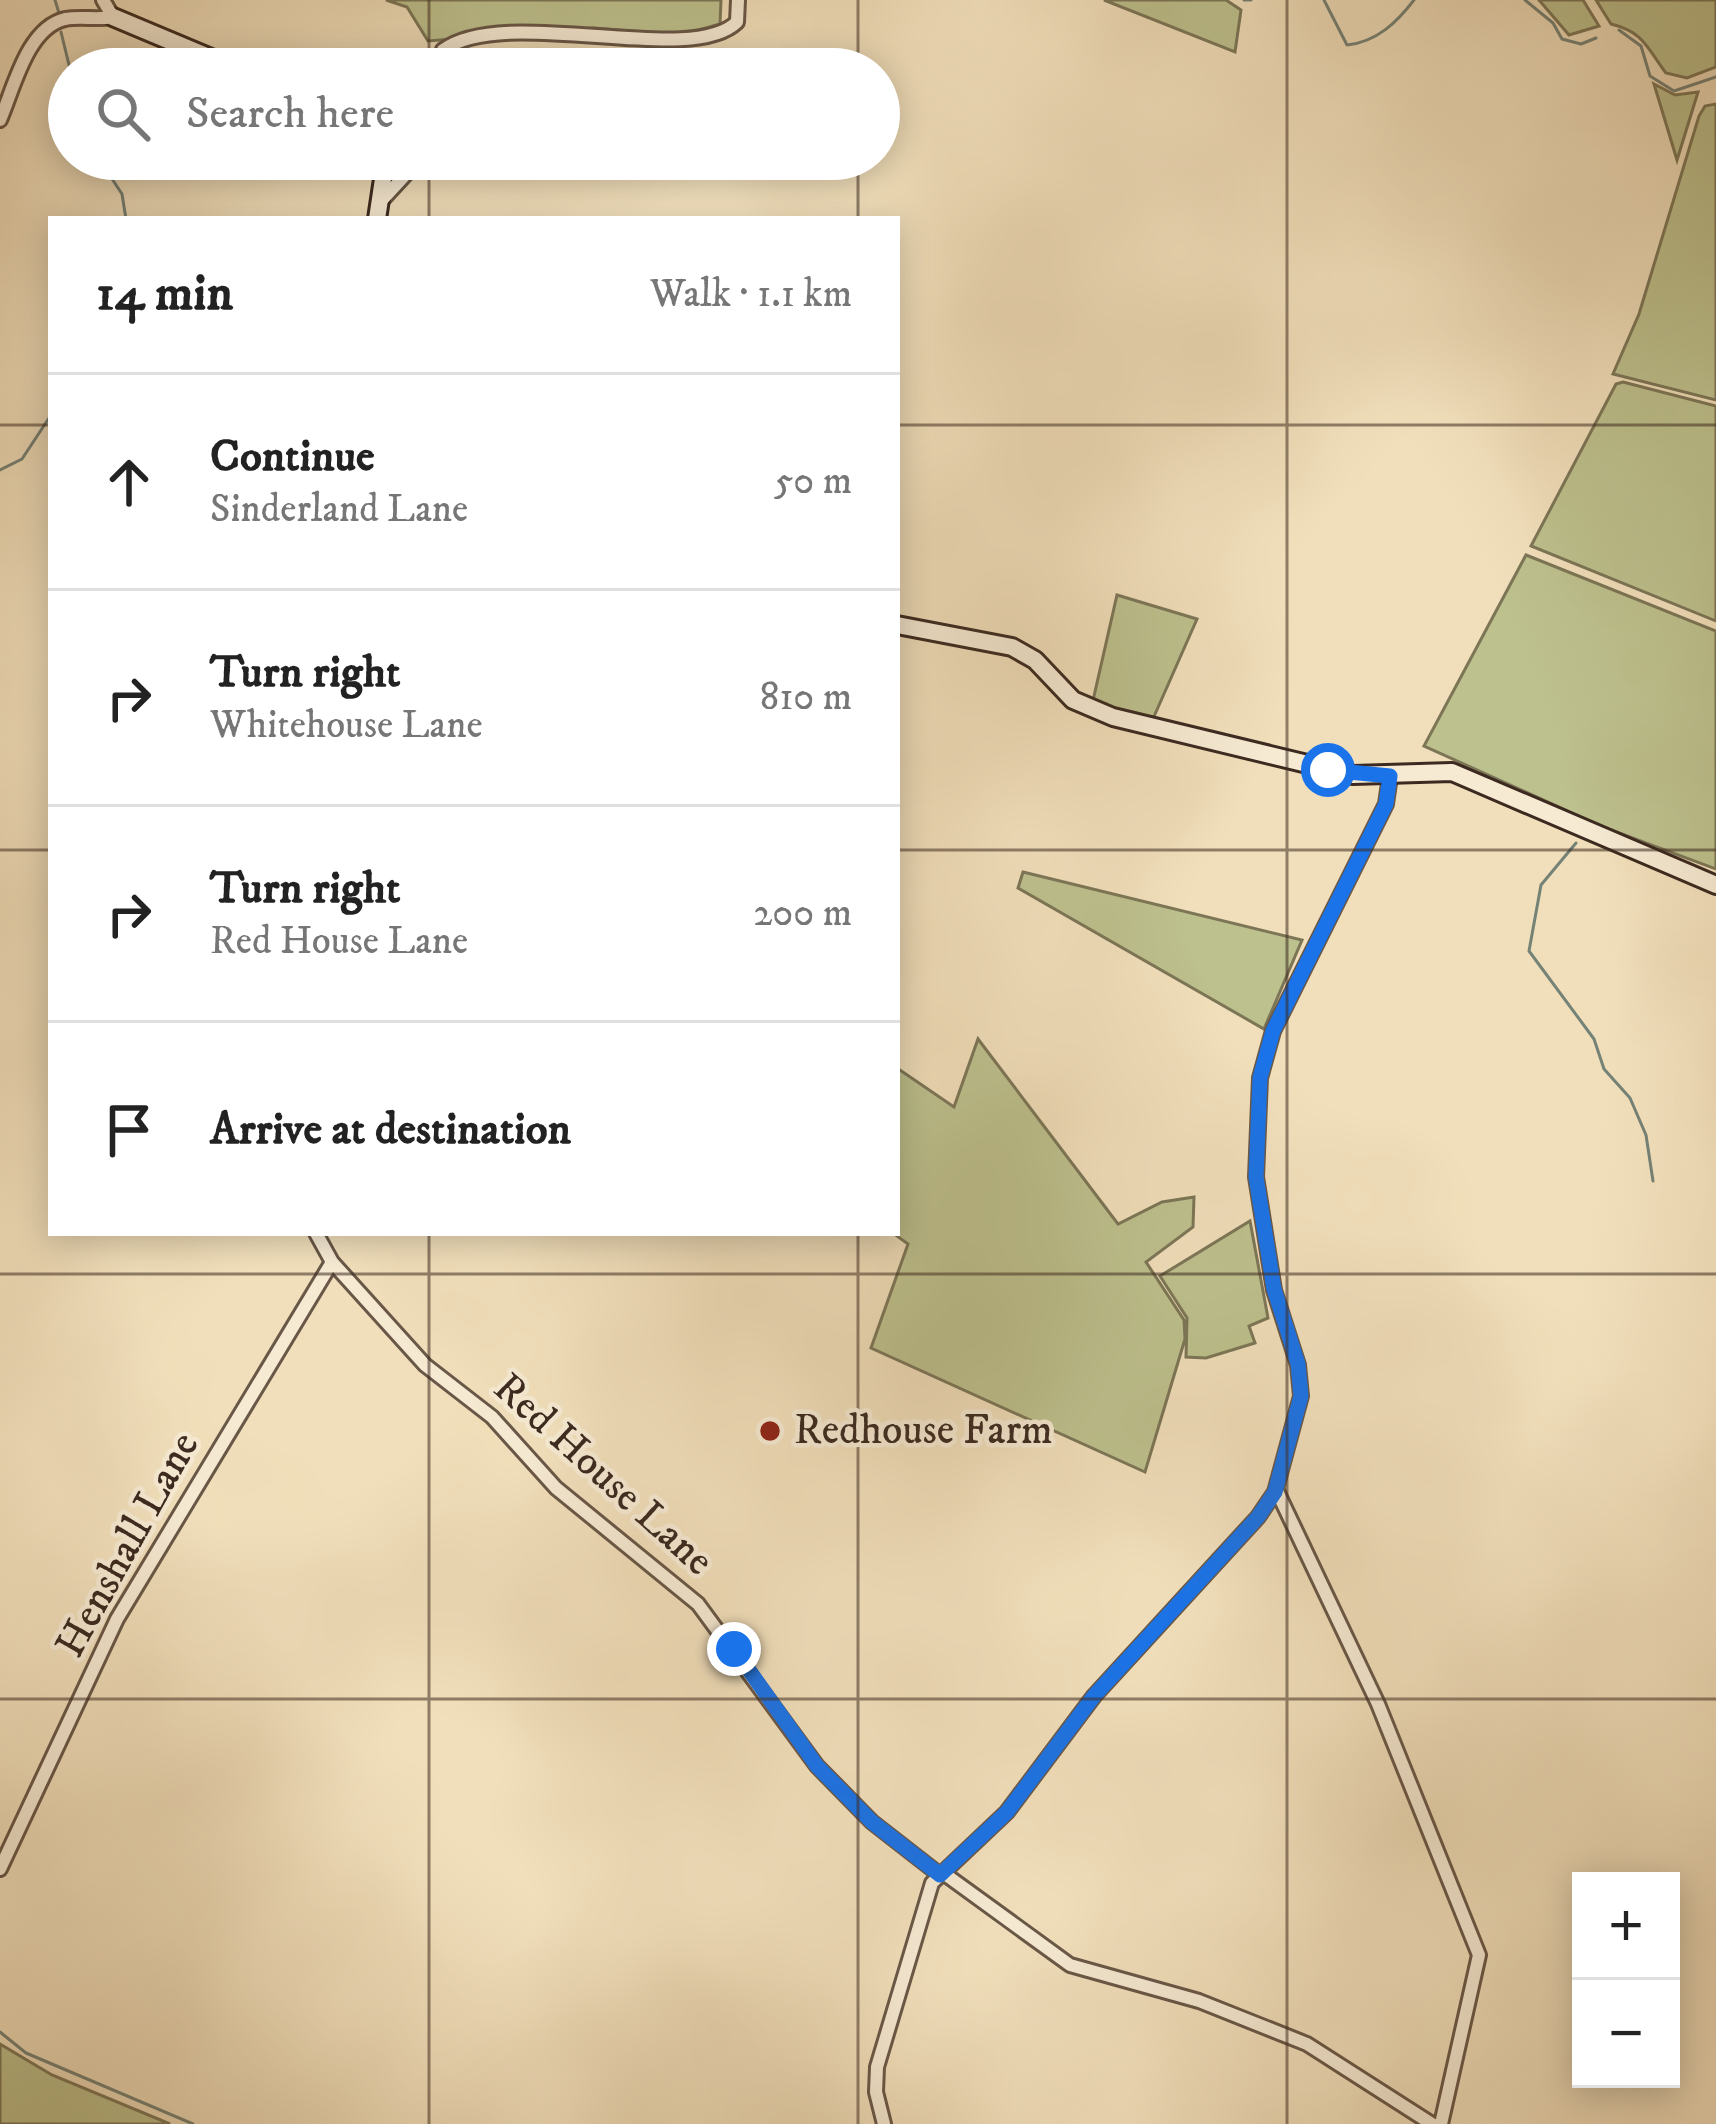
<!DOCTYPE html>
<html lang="en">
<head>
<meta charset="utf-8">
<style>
	body { margin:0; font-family:"IM FELL DW Pica",serif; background:#f2f2f2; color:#222 }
	.controls { position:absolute; right:36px; bottom:36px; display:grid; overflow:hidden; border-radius:0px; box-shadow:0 6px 30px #0003 }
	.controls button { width:108px; height:108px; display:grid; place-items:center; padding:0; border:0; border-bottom:3px solid #e0e0e0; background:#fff; color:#222; font:60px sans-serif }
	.stop { position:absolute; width:36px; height:36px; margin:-27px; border:9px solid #1a73e8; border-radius:50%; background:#fff }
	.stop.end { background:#1a73e8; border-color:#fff; box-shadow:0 3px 12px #0008 }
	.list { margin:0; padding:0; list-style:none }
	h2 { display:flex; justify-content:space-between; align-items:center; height:156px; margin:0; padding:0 48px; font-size:51px }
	h2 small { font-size:39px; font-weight:400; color:#767676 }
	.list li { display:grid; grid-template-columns:78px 1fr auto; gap:36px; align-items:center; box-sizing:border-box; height:216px; padding:0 48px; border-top:3px solid #e0e0e0 }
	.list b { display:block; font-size:45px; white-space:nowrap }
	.list p { margin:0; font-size:39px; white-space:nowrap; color:#767676 }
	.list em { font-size:39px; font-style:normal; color:#767676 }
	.icon { flex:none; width:66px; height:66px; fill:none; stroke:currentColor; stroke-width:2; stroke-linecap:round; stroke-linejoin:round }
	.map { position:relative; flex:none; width:1716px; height:2124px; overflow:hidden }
	.search { position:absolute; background:#fff; box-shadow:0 6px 30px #0003; left:48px; top:48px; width:852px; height:132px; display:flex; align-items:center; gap:30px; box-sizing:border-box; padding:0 42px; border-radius:66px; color:#767676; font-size:45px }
	.panel { position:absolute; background:#fff; box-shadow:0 6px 30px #0003; left:48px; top:216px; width:852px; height:1020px; border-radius:0px }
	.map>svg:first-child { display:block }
	.green { fill:#bdc18e; stroke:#7c7657; stroke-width:3 }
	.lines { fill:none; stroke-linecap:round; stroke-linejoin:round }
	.stream { stroke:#758276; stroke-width:3 }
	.street-casing { stroke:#695747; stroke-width:18 }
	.secondary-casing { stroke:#3c2a20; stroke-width:22 }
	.street { stroke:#f6ead3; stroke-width:12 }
	.secondary { stroke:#f6ead3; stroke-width:16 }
	.route { stroke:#1a73e8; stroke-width:15 }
	.grid { fill:none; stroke:#3c2a20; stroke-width:3; stroke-opacity:0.55 }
	.poi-dot { fill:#8f2418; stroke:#f6ead3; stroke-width:4.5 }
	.labels { text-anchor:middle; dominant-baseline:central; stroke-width:9; stroke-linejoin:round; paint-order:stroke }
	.poi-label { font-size:42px; fill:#3c2a20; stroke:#f6ead3; text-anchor:start }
	.street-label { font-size:42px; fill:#3c2a20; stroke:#f6ead3 }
</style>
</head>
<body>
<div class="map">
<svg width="1716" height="2124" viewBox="0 0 1716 2124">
	<rect width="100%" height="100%" fill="#f1dfbb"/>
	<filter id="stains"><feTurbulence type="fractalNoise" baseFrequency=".00167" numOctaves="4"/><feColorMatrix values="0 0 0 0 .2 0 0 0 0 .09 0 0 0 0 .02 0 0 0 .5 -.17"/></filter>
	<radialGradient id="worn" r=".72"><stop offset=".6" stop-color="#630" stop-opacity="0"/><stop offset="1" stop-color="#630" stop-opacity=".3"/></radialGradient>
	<path class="green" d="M386,0H721L720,24L681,35L594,28L428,41L407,7Z
		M1104,0H1226L1241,10L1235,52Z
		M1539,0H1583L1599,26L1569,35Z
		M1596,0H1716V67L1687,78L1666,73C1647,48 1644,32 1611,24Z
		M1654,84L1675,95L1698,92L1677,160Z
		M1716,104V400L1613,374L1639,314L1699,116L1705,106Z
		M1623,382L1716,406V621L1531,546L1616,384Z
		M1526,555L1716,631V869L1603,827L1424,746Z
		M1117,595L1197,619L1152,721L1092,705Z
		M1023,872L1302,940L1264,1029L1018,888Z
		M978,1039L1118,1224L1162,1202L1194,1197L1193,1227L1146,1262L1184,1320L1185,1339L1145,1472L871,1348L908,1244L893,1233L897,1068L954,1107Z
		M1250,1221L1268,1318L1249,1326L1255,1343L1206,1358L1186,1357L1187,1318L1160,1276Z
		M0,2044L52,2075L170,2124H0Z"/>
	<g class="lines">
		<path class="stream" d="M55,0L59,13
			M1244,0H1251
			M1324,0L1347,45C1377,42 1397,22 1414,0
			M1525,0L1553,23L1562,39L1581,44L1596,38
			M1619,30L1641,46L1650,76L1674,91L1716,77
			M61,32L70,69
			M99,159L122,194L126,219
			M0,470L22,459L51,415
			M1576,843L1541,885L1529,951L1594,1039L1604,1069L1630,1098L1646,1135L1653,1181
			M0,2032L26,2053L193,2124"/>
		<g class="street-casing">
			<path id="street" d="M435,69L443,50C506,4 690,68 737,22L738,0
				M0,120C14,88 27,28 65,19C80,16 97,20 113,17L103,0
				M384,198L420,159
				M316,1233L332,1262L425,1365L492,1417L556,1488L698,1604L817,1766L872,1822L940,1875
				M1276,1489L1378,1704L1479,1955L1441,2124
				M0,1869L117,1619L332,1262
				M942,1872L1070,1965L1199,2001L1307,2044L1432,2124
				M884,2124L876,2092L877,2067L932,1883L1007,1812L1094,1696L1258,1517L1275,1492L1301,1396L1298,1365L1274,1290L1256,1177L1260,1078L1273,1031L1386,804L1390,776"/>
		</g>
		<g class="secondary-casing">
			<path id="secondary" d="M113,17L237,69
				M377,219L386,159
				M897,625L1012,647L1035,660L1073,700L1113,717L1353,775L1452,772L1716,885"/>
		</g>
		<use href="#street" class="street"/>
		<use href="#secondary" class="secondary"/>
	</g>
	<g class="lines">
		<path class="route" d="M734,1649L817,1766L872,1822L940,1875L1007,1812L1094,1696L1258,1517L1275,1492L1301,1396L1298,1364L1274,1289L1256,1177L1260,1078L1273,1031L1386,804L1390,776L1328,770"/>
	</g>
	<path class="grid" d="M429,0V69M858,0V69M1287,0V2124M429,159V219M858,159V219M0,425H51M897,425H1716M0,850H51M897,850H1716M429,1233V2124M858,1233V2124M0,1274H1716M0,1699H1716"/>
	<circle class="poi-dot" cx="770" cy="1431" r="12"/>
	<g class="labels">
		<g class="poi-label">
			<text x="794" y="1431">Redhouse Farm</text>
		</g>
		<g class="street-label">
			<text transform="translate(603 1475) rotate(42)">Red House Lane</text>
			<text transform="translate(128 1545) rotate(-61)">Henshall Lane</text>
		</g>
	</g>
	<rect width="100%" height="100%" filter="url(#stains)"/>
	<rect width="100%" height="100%" fill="url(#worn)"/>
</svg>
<div class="controls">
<button>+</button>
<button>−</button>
</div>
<div class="stop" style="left:1328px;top:770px"></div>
<div class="stop end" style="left:734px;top:1649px"></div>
<div class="search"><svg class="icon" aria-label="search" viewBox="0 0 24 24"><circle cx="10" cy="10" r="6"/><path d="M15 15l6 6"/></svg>Search here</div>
<section class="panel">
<h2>14 min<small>Walk · 1.1 km</small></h2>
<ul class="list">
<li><svg class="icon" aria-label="ahead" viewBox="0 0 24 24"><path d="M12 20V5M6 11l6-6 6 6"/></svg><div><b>Continue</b><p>Sinderland Lane</p></div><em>50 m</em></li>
<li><svg class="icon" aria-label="right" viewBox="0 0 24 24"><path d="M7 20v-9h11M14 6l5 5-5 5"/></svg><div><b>Turn right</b><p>Whitehouse Lane</p></div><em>810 m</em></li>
<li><svg class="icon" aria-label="right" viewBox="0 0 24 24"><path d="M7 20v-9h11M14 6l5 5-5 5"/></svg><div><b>Turn right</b><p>Red House Lane</p></div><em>200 m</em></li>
<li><svg class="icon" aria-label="arrive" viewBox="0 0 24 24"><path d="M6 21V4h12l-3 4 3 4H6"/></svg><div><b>Arrive at destination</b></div></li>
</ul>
</section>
</div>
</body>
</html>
